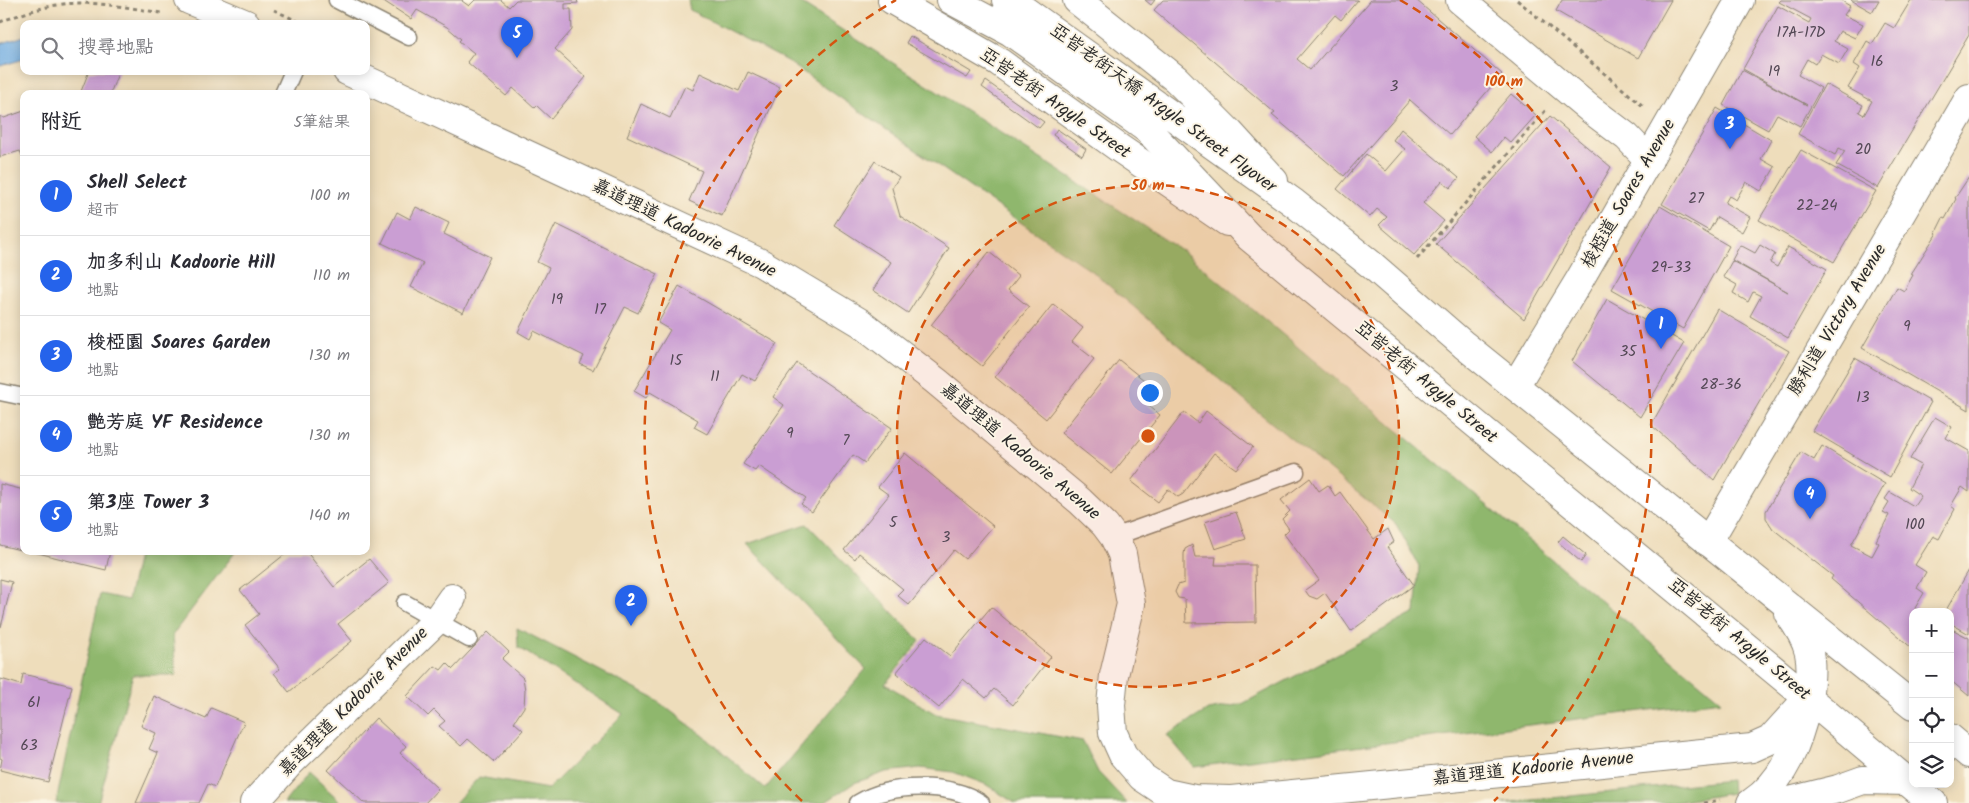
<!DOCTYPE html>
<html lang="zh-TW">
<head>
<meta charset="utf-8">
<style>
	body { margin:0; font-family:Kalam,"LXGW WenKai TC",sans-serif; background:#f7f7f7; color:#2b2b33 }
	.controls { position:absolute; right:15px; bottom:15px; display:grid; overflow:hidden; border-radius:10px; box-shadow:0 2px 12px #0003 }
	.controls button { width:45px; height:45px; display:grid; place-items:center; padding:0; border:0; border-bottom:1px solid #e1e1e2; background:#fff; color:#2b2b33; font:25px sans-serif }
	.you { position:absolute; left:1149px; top:392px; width:18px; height:18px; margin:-12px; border:4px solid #fff; border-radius:50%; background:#1a73e8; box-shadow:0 0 0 8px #1a73e833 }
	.badge { display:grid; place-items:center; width:32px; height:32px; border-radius:50%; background:#2563eb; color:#fff; font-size:16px; font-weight:700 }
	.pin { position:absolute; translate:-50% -41px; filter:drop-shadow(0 1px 2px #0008) }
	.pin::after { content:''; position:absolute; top:26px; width:18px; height:15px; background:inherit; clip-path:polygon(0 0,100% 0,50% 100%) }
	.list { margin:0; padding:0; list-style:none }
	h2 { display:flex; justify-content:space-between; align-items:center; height:65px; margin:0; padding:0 20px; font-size:21px }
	h2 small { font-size:16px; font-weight:400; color:#7c7c81 }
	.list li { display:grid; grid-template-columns:32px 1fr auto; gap:15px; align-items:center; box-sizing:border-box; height:80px; padding:0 20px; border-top:1px solid #e1e1e2 }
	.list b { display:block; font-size:19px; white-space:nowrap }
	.list p { margin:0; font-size:16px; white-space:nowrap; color:#7c7c81 }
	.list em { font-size:16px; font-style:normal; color:#7c7c81 }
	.icon { flex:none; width:28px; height:28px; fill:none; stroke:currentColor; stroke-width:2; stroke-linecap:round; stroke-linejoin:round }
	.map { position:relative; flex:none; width:1969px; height:803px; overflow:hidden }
	.search { position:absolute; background:#fff; box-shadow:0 2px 12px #0003; left:20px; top:20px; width:350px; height:55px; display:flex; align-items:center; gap:12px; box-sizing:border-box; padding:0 18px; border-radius:10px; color:#7c7c81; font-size:19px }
	.panel { position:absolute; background:#fff; box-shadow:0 2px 12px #0003; left:20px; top:90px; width:350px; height:465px; border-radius:10px }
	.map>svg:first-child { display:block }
	.forest { fill:#8fb76d; stroke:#5d714c }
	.water { fill:#72aee3; stroke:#4e6c87 }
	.building { fill:#ca9ed3 }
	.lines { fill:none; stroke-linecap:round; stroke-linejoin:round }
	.service-casing { stroke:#8c8473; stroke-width:19 }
	.minor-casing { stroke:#8c8473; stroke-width:30 }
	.tertiary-casing { stroke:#8c8473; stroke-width:30 }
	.secondary-casing { stroke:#8c8473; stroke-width:30 }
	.primary-casing { stroke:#8c8473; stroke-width:30 }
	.path { stroke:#8c8473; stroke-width:3; stroke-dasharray:4 4; stroke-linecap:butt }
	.service { stroke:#fff; stroke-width:16 }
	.minor { stroke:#fff; stroke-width:28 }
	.tertiary { stroke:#fff; stroke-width:28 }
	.secondary { stroke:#fff; stroke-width:28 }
	.primary { stroke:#fff; stroke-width:28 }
	.ring { fill:none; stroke:#d5540f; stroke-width:2.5; stroke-dasharray:9 6 }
	.labels { text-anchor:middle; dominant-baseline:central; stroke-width:4; stroke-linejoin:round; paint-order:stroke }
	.number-label { font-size:15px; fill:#534855 }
	.street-label { font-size:18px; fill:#2b2b2b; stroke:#fcf5e5 }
	.centre { fill:#d5540f; stroke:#fcf5e5; stroke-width:2.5 }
	.ring-label { font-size:15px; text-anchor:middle; font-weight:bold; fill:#d5540f; stroke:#fcf5e5; stroke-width:4; stroke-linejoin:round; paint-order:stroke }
</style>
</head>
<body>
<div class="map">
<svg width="1969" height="803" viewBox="0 0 1969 803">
	<rect width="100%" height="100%" fill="#fcf5e5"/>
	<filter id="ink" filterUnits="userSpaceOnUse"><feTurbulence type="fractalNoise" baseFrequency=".02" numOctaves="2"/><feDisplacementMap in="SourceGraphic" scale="10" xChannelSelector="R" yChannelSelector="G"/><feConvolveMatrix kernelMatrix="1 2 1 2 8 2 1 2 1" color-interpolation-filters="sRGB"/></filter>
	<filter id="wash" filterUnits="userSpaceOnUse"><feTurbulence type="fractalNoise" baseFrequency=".0096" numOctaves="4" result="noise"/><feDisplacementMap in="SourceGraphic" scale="20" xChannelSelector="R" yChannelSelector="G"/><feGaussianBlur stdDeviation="1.12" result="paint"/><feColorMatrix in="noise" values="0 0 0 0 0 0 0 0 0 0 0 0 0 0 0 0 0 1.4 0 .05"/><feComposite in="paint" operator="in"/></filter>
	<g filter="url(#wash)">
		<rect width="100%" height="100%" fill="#edb"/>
		<path class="forest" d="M688,0H796L1184,252L1721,701L1194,767L1167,735L1208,710L1242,704L1415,613L1419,566L1396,524L1252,407L1094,273L787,61L690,10Z
			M807,524L920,641L885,684L936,714L1083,741L1098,772L1127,803H1015L985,784L953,772L920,768L886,772L854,783L824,803H455L479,777L548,789L623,714L518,647L517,628L653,698L704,736L765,789L866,669L747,544Z
			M139,551H236L173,634L176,675H133L98,803H56L100,594L128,600Z
			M309,772L342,803H284Z
			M1731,780L1732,793L1671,803H1502Z"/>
		<path class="water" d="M24,36V59L0,66V44Z"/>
		<g id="blocks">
			<path class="building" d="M382,0H463L462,1L469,6L475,0H501L509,7L516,0H577L578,3L565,4V9H571L572,30L555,49L586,77L551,119L537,106L535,108L513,88L506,96L467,62L474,53L459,41L461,39L447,27L417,10L411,19Z
				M1145,0H1155L1151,5Z
				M1163,0H1358L1341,20L1335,15L1297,59L1310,70L1371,0H1416L1502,74L1450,135L1410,100L1344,176L1272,115L1275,113L1154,10Z
				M1562,0H1671L1638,58L1556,11Z
				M1781,0H1840L1850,6L1844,15L1863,24L1855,38L1840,31L1834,41L1848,49L1839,64L1821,54L1815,64L1807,59L1798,75L1821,88L1800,126L1777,114L1768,130L1723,105L1742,70L1807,105L1743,69L1778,6L1809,23L1811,19L1779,2Z
				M1851,0H1879L1872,12Z
				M1911,0H1969V35L1878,188L1836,165L1845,151L1839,148L1835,155L1798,134L1825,84L1863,105L1859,112L1864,115L1872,101L1848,88L1860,68L1854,64L1867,41L1872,44L1885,23L1894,28Z
				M910,36L971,72L967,78L906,43Z
				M89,71H119L110,94H80Z
				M748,72L780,87L722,216L689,201L702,171L627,136L641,104L670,118L685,86L693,90L700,73L739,91Z
				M986,81L1044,122L1039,128L982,87Z
				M1511,94L1536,115L1511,143L1504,137L1492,152L1474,136Z
				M1717,108L1771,140L1761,159L1775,167L1761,191L1746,182L1736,200L1729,196L1725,203L1750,217L1742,232L1717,217L1709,231L1662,204Z
				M24,111V160L20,151L0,157V116L4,118Z
				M1550,116L1611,167L1524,319L1436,244Z
				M1057,129L1086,149L1082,156L1053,135Z
				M1401,129L1459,178L1450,188L1442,181L1423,203L1444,221L1414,255L1379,225L1387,217L1377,209L1370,217L1337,189L1366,154L1386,171L1405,149L1393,140Z
				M1801,150L1876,191L1834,262L1759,220Z
				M875,161L899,177L892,188L900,216L949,248L908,313L873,290L891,262L834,225Z
				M1969,177V410L1862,348L1897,287L1904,291L1913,275L1911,274L1937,233L1936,232L1943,218L1945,219L1956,199L1955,198Z
				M1660,206L1729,246L1683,329L1612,289Z
				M416,207L449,223L444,234L490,257L463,313L411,287L423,263L382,243L397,212L410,219Z
				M556,224L658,274L638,313L625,307L593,370L580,364L584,356L534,331L530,339L518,332L549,268L537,262Z
				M1740,245L1755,253L1760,245L1775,254L1770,263L1777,267L1788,247L1827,269L1788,338L1750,316L1761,296L1753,292L1748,302L1733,293L1737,285L1723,277L1732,261L1788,292L1732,260Z
				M989,252L1019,276L1008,290L1029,307L982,366L931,325Z
				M679,286L777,343L755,381L742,374L707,434L694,427L698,420L650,392L646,398L634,391L670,330L658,323Z
				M1607,299L1684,343L1640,417L1572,361Z
				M1053,304L1083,328L1072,342L1094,359L1046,419L995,377Z
				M1717,309L1789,351L1714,480L1651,425Z
				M1855,358L1931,402L1890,477L1812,431Z
				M1119,360L1149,384L1138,397L1160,415L1112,474L1061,433Z
				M797,363L892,428L865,463L853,455L812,512L801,504L806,498L759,466L755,471L743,464L784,405L773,397Z
				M1206,411L1253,447L1236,469L1214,453L1183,494L1178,497L1168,489L1158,502L1131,481L1184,412L1198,423Z
				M1935,417L1952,427L1946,438L1969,451V492L1962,487L1951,506L1955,509L1939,539L1933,536L1915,565L1926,572L1917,588L1924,593L1915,608L1921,612H1913V649L1831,579L1833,576L1773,529L1766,518V511L1801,452L1814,460L1822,446L1885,484L1851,545L1872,556L1879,543L1876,541L1889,515L1883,512L1889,502L1885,499L1890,492L1914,506L1921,496L1909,488L1921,465L1910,459Z
				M905,453L993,526L965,559L954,550L909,605L897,595L903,589L859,553L855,559L844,550L889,495L878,487Z
				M1310,478L1319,491L1328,485L1335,496L1340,492L1374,539L1388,529L1394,542L1387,547L1414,585L1351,631L1325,593L1317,599L1309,596L1305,590L1319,580L1284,534L1289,529L1282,519L1290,511L1281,500Z
				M0,484L24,490V551L0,545Z
				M1236,512L1246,539L1215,549L1205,522Z
				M1563,536L1586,555L1581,562L1558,542Z
				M1192,545L1195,557H1216L1215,565H1255L1256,622L1186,623L1185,599L1178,598L1175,592L1178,585L1184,583V554L1185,549Z
				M30,551H110L106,570Z
				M289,551H306L334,587L369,559L389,583L338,624L352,641L289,692L274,673L280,669L245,625L259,614L240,590Z
				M1969,570V634L1950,623V612H1945Z
				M0,579L12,582L1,627H0Z
				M991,607L1051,657L1013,705L994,689L986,698L963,679L939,708L896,673L926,637L950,656Z
				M1950,628L1969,638V696L1950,680Z
				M488,632L509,652L502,659L523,678L525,690L524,707L514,722L523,730L494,762L468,739L461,746L439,726L445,721L434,710L428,716L407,696L435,666L441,670L447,663L453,669Z
				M23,674L72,686L48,782L0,770L2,759L0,758V684L1,679L21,685Z
				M154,696L206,719L211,708L244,722L215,787L208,784L199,803H136L158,753L149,749L156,733L141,726Z
				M376,718L406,746L400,753L438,789L425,803H364L328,770Z"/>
		</g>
	</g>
	<g filter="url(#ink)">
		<use href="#blocks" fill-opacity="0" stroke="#8c8473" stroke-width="1"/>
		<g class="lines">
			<g class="service-casing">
				<path id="service" d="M337,0L409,37
					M283,94L293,71
					M0,392L24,397
					M1114,537L1296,472
					M405,603L469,639
					M858,803C890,783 949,782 981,803"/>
			</g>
			<g class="minor-casing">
				<path id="minor" d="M189,0L246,24
					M1460,0L1590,109L1627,137L1649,160
					M347,71L761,263L861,323L936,381L1080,501L1105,525L1114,537L1122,554L1131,604L1114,675L1111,705L1113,733L1123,755L1142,777L1166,793L1194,799L1231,800L1752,748L1770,740L1808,698
					M1708,542L1969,98
					M254,803L290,763L436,621L452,598
					M1751,803C1785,781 1798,742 1807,705
					M1781,803L1838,789L1863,780L1907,781"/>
			</g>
			<g class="tertiary-casing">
				<path id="tertiary" d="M1515,386L1580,279L1740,0"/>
			</g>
			<g class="secondary-casing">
				<path id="secondary" d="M892,0L999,62L1119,148L1227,222
					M1077,0L1176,79L1230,133L1274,181"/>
			</g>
			<g class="primary-casing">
				<path id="primary" d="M951,0L1011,32L1147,129L1249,237L1808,698L1933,803
					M1006,0L1024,10L1294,203L1373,266L1464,345L1913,706
					M1788,613C1811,644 1814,659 1808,698
					M1950,738L1969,754"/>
			</g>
			<path class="path" d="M1517,0L1643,106
				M274,10L303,24
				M0,22C23,13 50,4 76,3C104,3 133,8 161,13
				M1417,259L1546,110
				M1704,803L1720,800"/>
			<use href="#service" class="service"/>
			<use href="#minor" class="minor"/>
			<use href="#tertiary" class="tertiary"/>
			<use href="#secondary" class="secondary"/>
			<use href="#primary" class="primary"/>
		</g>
	</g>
	<circle cx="1148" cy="436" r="251" fill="#d5540f" fill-opacity=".12"/>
	<g class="ring">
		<circle cx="1148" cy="436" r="251"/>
		<path d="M802 801A503 503 0 0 1 896 0M1400 0A503 503 0 0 1 1494 801"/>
	</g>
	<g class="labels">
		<g class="number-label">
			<text x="1801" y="33">17A-17D</text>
			<text x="1877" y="62">16</text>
			<text x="1774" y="72">19</text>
			<text x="1394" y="87">3</text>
			<text x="1863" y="150">20</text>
			<text x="1696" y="199">27</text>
			<text x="1817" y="206">22-24</text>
			<text x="1671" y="268">29-33</text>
			<text x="557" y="300">19</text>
			<text x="600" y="310">17</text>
			<text x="1907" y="327">9</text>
			<text x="1628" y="352">35</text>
			<text x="676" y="361">15</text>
			<text x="715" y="377">11</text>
			<text x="1721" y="385">28-36</text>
			<text x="1863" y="398">13</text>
			<text x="790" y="434">9</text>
			<text x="846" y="441">7</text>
			<text x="893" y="523">5</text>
			<text x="1915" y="525">100</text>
			<text x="946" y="538">3</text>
			<text x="34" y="703">61</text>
			<text x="29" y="746">63</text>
		</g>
		<g class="street-label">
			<text transform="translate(1055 104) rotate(35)">亞皆老街 Argyle Street</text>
			<text transform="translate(1163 109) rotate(36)">亞皆老街天橋 Argyle Street Flyover</text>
			<text transform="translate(1629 194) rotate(-60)">梭椏道 Soares Avenue</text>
			<text transform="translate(684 229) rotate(26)">嘉道理道 Kadoorie Avenue</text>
			<text transform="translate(1838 320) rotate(-59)">勝利道 Victory Avenue</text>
			<text transform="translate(1426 383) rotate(40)">亞皆老街 Argyle Street</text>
			<text transform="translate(1020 452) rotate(40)">嘉道理道 Kadoorie Avenue</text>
			<text transform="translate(1739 640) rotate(40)">亞皆老街 Argyle Street</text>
			<text transform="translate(354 702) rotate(-45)">嘉道理道 Kadoorie Avenue</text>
			<text transform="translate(1533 769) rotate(-6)">嘉道理道 Kadoorie Avenue</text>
		</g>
	</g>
	<circle cx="1148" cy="436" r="8" class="centre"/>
	<g class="ring-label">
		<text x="1504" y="86">100 m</text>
		<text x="1148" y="190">50 m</text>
	</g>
</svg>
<div class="controls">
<button>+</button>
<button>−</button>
<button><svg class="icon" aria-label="locate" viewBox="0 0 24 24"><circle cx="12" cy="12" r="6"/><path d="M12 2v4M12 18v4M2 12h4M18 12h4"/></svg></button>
<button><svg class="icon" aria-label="layers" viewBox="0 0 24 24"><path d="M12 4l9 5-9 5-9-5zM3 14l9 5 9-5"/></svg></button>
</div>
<div class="you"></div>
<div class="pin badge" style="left:1661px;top:349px">1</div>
<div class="pin badge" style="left:631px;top:626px">2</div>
<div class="pin badge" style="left:1730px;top:149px">3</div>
<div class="pin badge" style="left:1810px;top:519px">4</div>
<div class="pin badge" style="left:517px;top:58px">5</div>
<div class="search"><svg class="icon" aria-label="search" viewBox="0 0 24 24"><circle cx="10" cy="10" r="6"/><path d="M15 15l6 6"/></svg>搜尋地點</div>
<section class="panel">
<h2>附近<small>5筆結果</small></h2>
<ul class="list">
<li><span class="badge">1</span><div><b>Shell Select</b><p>超市</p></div><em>100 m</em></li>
<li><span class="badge">2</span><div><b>加多利山 Kadoorie Hill</b><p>地點</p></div><em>110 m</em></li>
<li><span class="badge">3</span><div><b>梭椏園 Soares Garden</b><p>地點</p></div><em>130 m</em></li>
<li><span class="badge">4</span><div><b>艷芳庭 YF Residence</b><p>地點</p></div><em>130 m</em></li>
<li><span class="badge">5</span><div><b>第3座 Tower 3</b><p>地點</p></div><em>140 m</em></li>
</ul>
</section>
</div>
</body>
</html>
